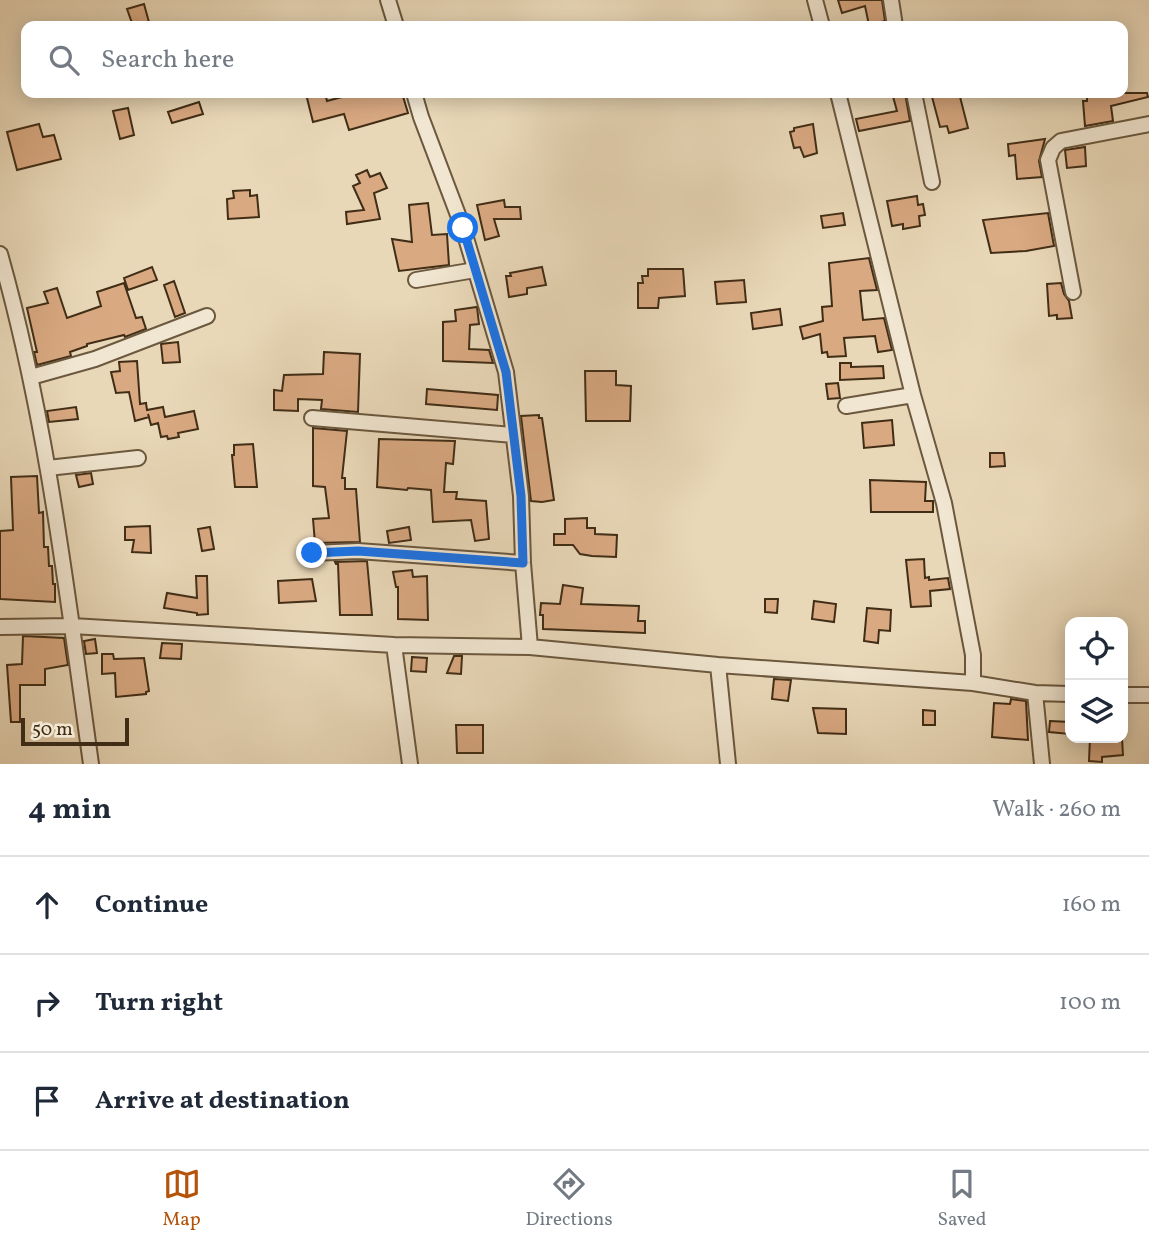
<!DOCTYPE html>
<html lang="en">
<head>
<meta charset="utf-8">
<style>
	body { margin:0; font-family:Vollkorn,serif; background:#f2f2f3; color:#1f2937 }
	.controls { position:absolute; right:21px; bottom:21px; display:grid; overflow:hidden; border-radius:14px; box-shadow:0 4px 18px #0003 }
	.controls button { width:63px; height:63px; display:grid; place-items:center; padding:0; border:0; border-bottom:2px solid #e0e1e3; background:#fff; color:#1f2937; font:35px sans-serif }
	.scale { position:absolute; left:21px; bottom:18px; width:108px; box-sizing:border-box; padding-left:7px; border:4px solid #412d16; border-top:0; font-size:19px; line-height:24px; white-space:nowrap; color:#412d16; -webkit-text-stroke:5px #f1e6d1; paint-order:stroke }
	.stop { position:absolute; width:21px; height:21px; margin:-16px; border:5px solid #1a73e8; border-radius:50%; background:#fff }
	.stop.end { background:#1a73e8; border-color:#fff; box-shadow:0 2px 7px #0008 }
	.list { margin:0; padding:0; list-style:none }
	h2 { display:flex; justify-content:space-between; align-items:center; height:91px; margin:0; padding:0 28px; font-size:30px }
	h2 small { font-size:23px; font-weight:400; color:#747a83 }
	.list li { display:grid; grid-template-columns:46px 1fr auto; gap:21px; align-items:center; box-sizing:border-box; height:98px; padding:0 28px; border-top:2px solid #e0e1e3 }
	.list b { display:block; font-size:26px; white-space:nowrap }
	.list em { font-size:23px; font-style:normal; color:#747a83 }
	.icon { flex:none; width:38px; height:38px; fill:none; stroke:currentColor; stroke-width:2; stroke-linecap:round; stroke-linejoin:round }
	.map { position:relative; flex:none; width:1149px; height:764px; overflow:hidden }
	.search { position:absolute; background:#fff; box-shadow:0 4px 18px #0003; left:21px; right:21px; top:21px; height:77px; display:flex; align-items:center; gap:18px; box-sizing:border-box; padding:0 24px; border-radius:14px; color:#747a83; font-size:26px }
	.sheet { height:385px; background:#fff }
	nav { display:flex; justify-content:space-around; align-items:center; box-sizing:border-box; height:98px; border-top:2px solid #e0e1e3; background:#fff; font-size:19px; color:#747a83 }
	nav a { display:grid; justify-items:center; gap:4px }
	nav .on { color:#b45309 }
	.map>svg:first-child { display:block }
	.building { fill:#d9a982; stroke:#412d16; stroke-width:2 }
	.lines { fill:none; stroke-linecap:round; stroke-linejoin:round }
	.minor-casing { stroke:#6b583e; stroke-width:18 }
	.minor { stroke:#f1e6d1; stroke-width:14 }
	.route { stroke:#1a73e8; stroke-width:9 }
</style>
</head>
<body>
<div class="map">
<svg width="1149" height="764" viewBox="0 0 1149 764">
	<rect width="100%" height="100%" fill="#e9d8b8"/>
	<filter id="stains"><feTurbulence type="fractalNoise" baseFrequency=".00286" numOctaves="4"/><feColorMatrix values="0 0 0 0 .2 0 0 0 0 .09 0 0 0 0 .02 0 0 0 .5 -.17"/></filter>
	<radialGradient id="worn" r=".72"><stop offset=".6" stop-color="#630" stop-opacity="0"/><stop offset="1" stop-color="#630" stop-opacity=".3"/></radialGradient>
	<path class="building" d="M838,0H882L885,21L869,25L865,6L842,13Z
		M144,4L150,26H137L136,22L132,23L127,9Z
		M312,93H325L327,101L357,93H402L408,113L349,130L344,114L313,122L306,94Z
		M892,93H905L910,121L859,131L856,119L897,111Z
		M931,93H959L968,128L949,133L947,126L940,127Z
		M1087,93H1147L1148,97L1111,106L1113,121L1085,126L1083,101H1087Z
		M199,102L203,114L172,123L168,112Z
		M128,108L134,135L120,139L113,111Z
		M39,124L43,137L54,135L61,159L17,170L7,132Z
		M813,124L817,153L804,157L800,147L794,148L790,132L794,131V128Z
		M1045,139L1039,161L1042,177L1017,179L1015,155L1009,156L1008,144Z
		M1085,147L1086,166L1067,168L1065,150Z
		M367,170L370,177L380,173L387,188L374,193L380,219L347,224L346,212L364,210L353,186L360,183L356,175Z
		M250,190V196L257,195L259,217L228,219L227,199L234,198L233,191Z
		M917,196L918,205L923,204L925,215L919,216L920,226L903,229V224L892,226L887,201Z
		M504,200L505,207H520L521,219H494L499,236L485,240L477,205Z
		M428,203L432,235L447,234L449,265L399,271L392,239L412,242L409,205Z
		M843,213L845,225L823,228L821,216Z
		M1048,213L1054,246L1026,251L991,253L983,220Z
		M869,258L877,290L860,291L863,320L884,318L892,350L878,352L875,336L844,338L846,356L828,357L827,352L822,353L820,334L803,339L800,327L823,321L822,307L832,306L829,263Z
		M152,267L157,280L128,290L124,278Z
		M542,267L546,285L527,288V294L509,297L506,276H511L510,273Z
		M648,269H683L685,296L659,298L658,308H638V283H643L642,276H648Z
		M744,280L746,302L717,304L715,282Z
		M174,281L185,313L175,317L164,285Z
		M124,283L136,318L142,317L146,329L125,337L124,335L87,344V346L70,352L71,356L37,365L34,352H37L27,308L48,303L44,292L57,288L67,318L101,306L97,292Z
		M1061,283L1064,294L1069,301L1072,318L1057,319V315L1049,316L1047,284Z
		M477,307L479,324L470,325L469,349L489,350L493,363L443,361V322L456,321L455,310Z
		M780,309L782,325L753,329L751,313Z
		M178,342L180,362L163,363L161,344Z
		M324,352L360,354L358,412L321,409L322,400L298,399V411L274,410V390L282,391L284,375L323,374Z
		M137,361L140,404L146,403L147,410L163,407L165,417L194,411L198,429L178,433L179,437L168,439L167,436L161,437L158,423L151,425L148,414L149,417L135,421L129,392L116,393L111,372L120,371L119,362Z
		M840,363H851V367L883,366L884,378L840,380Z
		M585,371H616V385L631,386L630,421H586Z
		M838,383L840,398L828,399L826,384Z
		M427,389L498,395L497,410L426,404Z
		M76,407L78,419L49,422L47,411Z
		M539,415V418H542L554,500L542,502L531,501L521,416Z
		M892,420L894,445L864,448L862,423Z
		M313,428L347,431L342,478H345V489H356L360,542L315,543L313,519L329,518L325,487L313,486Z
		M379,439L455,441L453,464L446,463L444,492H457L456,499H458L486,501L489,539L475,541L471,520L433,522L431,490L408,488L407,490L377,487Z
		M253,444L257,487H235L232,455H234V445Z
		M990,453H1004L1005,466L990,467Z
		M91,473L93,484L79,487L76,475Z
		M37,476L39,513L43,512L44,547H48L49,566H52L53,584H55V602L0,599V531L13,530L11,477Z
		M870,480L926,482L925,501H933V512H871Z
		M587,518V528H595V534L617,535L616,557L592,556L580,554L573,545H554V534H565V519Z
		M150,526L151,553L132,552L134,540H125V527Z
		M210,527L214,549L202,551L198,529Z
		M409,527L411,540L389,543L387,531Z
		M924,559L925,578L929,577V580L948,578L950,589L930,591L931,606L911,607L906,560Z
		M367,561L372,615H340L338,564H336L335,562Z
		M412,570L413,577L427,576L428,620L398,619V587H396L393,572Z
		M196,576H207L208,614L197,615V613L164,608L167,593L197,598Z
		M312,579L316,601L279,603L278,581Z
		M563,585L583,588L581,604L639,606L638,621H645V633L543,629V615H540L541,603L560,604Z
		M765,599H778L777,613L765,612Z
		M814,601L836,604L834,622L812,619Z
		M867,608L891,610L890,631L879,630L878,643L864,641Z
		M23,636L64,638L68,665L45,669V685H20V722H11L7,665L22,664Z
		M95,639L97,653L86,654L84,641Z
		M162,643L182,644L181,659L160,658Z
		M102,654H113L114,659L144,658L149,691L146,692V694L116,697L115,673L102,674Z
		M454,656H462L461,674L447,673Z
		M412,657L427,658L426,672L411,671Z
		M774,679L791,680L788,701L772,699Z
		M1011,699L1026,701L1028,740L992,737L994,703L1010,704Z
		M813,708L846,709V734L818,733Z
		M923,710L935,711V725H923Z
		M1050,721L1070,722V734L1049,732Z
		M456,725H483V753H457Z
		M1090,738H1122L1123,755L1102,757V762L1089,761Z"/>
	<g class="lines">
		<g class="minor-casing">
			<path id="minor" d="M388,0L396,26
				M815,0L822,26
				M891,0L895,26
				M414,93L421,117L463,228L506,372L521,496L523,563L530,647
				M838,93L913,395L944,503L973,655V683
				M914,93L932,182
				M0,254C47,420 67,593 91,764
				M416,280L475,270
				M1073,292L1048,160L1053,148L1061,141L1149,124
				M31,377L95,359L207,316
				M846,406L913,395
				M312,418L513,435
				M48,468L138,458
				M312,553L358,551L523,563
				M0,627L72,626L394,645L530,647L718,665L973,683L1035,693L1070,694
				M394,645L410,764
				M718,665L728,764
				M1035,693L1042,764
				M1123,695H1149"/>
		</g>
		<use href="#minor" class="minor"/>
	</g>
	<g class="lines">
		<path class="route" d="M312,553L358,551L523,563L521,496L506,372L463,228"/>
	</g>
	<rect width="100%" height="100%" filter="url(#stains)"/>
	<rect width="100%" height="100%" fill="url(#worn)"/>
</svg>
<div class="controls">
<button><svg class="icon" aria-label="locate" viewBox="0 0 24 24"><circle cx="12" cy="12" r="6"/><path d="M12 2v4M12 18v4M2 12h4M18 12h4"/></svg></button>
<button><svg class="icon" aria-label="layers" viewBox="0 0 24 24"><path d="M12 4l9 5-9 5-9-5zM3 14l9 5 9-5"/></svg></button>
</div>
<div class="scale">50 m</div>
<div class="stop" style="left:463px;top:228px"></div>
<div class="stop end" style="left:312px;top:553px"></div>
<div class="search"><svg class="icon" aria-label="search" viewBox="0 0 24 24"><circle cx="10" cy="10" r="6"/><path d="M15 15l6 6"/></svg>Search here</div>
</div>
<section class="sheet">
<h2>4 min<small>Walk · 260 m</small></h2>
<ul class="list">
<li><svg class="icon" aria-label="ahead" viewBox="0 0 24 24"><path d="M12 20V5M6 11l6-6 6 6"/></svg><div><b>Continue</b></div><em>160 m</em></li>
<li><svg class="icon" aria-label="right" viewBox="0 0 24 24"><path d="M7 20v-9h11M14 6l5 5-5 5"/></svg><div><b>Turn right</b></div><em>100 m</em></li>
<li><svg class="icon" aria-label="arrive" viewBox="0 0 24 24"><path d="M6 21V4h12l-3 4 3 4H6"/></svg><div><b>Arrive at destination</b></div></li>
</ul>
</section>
<nav>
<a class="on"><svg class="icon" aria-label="map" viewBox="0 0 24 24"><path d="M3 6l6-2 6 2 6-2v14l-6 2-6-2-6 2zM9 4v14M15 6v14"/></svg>Map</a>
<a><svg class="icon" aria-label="directions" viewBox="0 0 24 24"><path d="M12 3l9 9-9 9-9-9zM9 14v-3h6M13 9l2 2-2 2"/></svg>Directions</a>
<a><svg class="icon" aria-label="saved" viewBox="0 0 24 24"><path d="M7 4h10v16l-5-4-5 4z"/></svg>Saved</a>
</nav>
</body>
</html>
